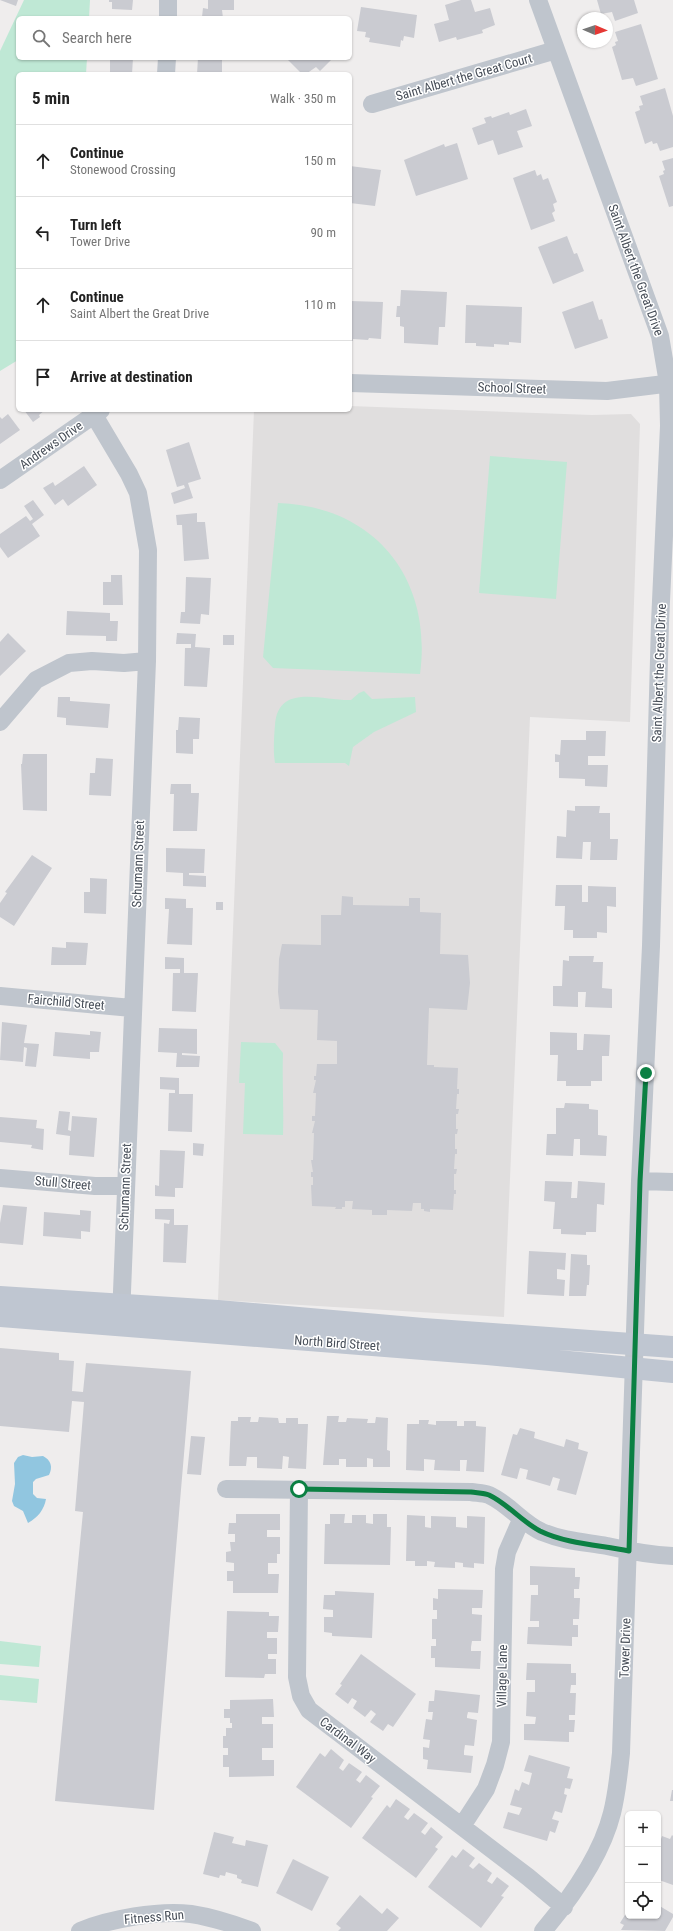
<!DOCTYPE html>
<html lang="en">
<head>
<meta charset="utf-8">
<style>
	body { margin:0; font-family:"Roboto Condensed",sans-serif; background:#f2f2f2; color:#222 }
	.controls { position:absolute; right:12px; bottom:12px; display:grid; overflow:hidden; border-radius:6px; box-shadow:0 1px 3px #0004 }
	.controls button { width:36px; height:36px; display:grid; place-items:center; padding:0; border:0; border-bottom:1px solid #e0e0e0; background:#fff; color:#222; font:20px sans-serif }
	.compass { position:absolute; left:577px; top:12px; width:36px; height:36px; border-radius:50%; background:#fff; box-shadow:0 1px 3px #0004; rotate:92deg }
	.stop { position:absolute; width:12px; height:12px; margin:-9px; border:3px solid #0b8043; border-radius:50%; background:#fff }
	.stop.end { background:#0b8043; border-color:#fff; box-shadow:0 1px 4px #0008 }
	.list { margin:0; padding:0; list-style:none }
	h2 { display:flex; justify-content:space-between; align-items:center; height:52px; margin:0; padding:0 16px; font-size:17px }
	h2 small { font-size:13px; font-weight:400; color:#767676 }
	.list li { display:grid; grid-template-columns:26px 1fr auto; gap:12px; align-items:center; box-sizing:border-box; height:72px; padding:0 16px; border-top:1px solid #e0e0e0 }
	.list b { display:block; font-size:15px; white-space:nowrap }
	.list p { margin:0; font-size:13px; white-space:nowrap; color:#767676 }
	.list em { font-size:13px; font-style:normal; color:#767676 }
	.icon { flex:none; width:22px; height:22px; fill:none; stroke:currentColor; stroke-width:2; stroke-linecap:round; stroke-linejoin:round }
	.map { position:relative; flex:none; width:673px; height:1931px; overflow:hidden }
	.search { position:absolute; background:#fff; box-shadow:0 1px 3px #0004; left:16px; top:16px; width:336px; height:44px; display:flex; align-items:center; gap:10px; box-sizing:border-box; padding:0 14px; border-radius:6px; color:#767676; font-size:15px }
	.panel { position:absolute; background:#fff; box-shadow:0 1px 3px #0004; left:16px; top:72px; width:336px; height:340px; border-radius:6px }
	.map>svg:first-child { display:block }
	.education { fill:#e0dede }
	.green { fill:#bfe8d5 }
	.water { fill:#91c6e0 }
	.building { fill:#cacbd1 }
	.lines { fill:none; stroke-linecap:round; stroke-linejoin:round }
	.street { stroke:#bfc5cd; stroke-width:18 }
	.secondary { stroke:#bfc6d1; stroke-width:22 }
	.route { stroke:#0b8043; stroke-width:5 }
	.labels { text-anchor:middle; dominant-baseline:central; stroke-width:3; stroke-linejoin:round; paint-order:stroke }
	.street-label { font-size:13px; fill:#474e58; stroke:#fff }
</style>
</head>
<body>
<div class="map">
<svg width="673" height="1931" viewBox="0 0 673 1931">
	<rect width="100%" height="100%" fill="#efeded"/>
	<path class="education" d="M350,406L592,415L631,414L640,424L630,722L530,717L504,1317L218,1300L254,410H350Z"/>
	<path class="green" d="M24,0H90L89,18H18V58H87L86,74H18V360L0,371V51Z
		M490,456L567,462L556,599L479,593Z
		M278,503C375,506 433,579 420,674L273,668L263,657Z
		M364,691L372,699L415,697L416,712L374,732L353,747L349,766L345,763H275C273,751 274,737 275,725C278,682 323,701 351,700L359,693Z
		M241,1042L275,1043L283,1053C282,1081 284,1108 283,1135L243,1134L245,1083H239Z
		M0,1641L41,1646L39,1667L0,1664Z
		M0,1675L39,1679L37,1703L0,1700Z"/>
	<path class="water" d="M23,1455L32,1457L43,1456C51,1460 53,1467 49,1475L36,1479L33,1482V1494L37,1498L46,1499C44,1510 38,1517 28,1523L23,1511L14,1506L12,1501L15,1484L14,1463L18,1457Z"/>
	<path class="building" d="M0,0H18L16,6Z
		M109,0H133L132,10L112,9V2H109Z
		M208,0H234V10H222L223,18L202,17L203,8L208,9Z
		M461,0H471L475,12L490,8L495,25L482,30L483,33L457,40L456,37L439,42L434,24L449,20L445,5Z
		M597,0H634L638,13L615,21L612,12L601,14Z
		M361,7L417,15L414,38L404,36L403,41L401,40L400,47L369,42L370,38L365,37L366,32L357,31Z
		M641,24L658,79L636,86L633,78L622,80L612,47L616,45L615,42L618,41L615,32Z
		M110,58H133L132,74H110Z
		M198,58H222V74H197Z
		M286,58H333L320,71L316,67L306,74H302Z
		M665,88L673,116V147L660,151L657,143L653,144L652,141L645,144L635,112L640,110L639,106L643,105L640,96Z
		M526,109L532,126L517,131L523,147L498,155L493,140L478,145L472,128L486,123L484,118L491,116L492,118L509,112L510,115Z
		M457,143L468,179L416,196L404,160L444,144L445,147Z
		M673,158V206L669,207L659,176L664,174L663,171L665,170L662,161Z
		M350,166L381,170L375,206L350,203Z
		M535,170L537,176L541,174L543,180L548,178L557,202L553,204L555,211L552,213L555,221L531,230L513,178Z
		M567,236L574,254L577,253L584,271L553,284L538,247Z
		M401,290L447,292L445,327H439L438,345L404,343V327L400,326V317H396L397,306H400Z
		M350,301L383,302L381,339L369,338L368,340L353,339V341H350Z
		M593,301L599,320L602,319L608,338L575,349L562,312Z
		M466,305L522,307L521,343L509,342V345L494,344V347L476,346V343H465Z
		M24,410H45L39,415L40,417L33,422Z
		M8,414L20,430L0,444V417L2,419Z
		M189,442L201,479L188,483L193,498L174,504L171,493L185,488L184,485L177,487L166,450Z
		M84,466L97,485L68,506L63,499L55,505L43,488L53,482L55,486Z
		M33,500L44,515L32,524L40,536L8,558L0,547V534L26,516L30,521L33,519L24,506Z
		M197,513V522H205L209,559L184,561L182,525H177L176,515Z
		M111,575H122L123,605H103V582H111Z
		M186,577L211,578L209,615L201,614L200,624L180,623L181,612H185Z
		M67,611L110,613V621H118L117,641H106V636L66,635Z
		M8,633L26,651L0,676V642Z
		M177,633L196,634L195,647L210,648L207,687L184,686L185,648H191V644H176Z
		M223,635H234V645H223Z
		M58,697H70V701L110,704L108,728L66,725V718L57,717Z
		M179,717L200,718L199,739H193V754L176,753V730H178Z
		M586,731H606L605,756H588V765H608L607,787L585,786V779L559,778V762H555V754L560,755L561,740H586Z
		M23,754H47V811L23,810L21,764H22Z
		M96,758L113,759L111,796L89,795L90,773H95Z
		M171,784H191V793H199L197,831H173L174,794H170Z
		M575,806H600L599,813H610V839H618L617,860H590L591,842H583L582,859L556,858L557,836L566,837L567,810L575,811Z
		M166,848L205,849L204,873H189V875L206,876V887L183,886V873L166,872Z
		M32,855L52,868L14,926L0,917V903L7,893L5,892Z
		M90,878L107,879L106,914L84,913V892H90Z
		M556,885H582V902H588V886L616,887V907L607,906V933L597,932V938H573V930H564L565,906H555Z
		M342,896L353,897V905L409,906V898H420V912L441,913L440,954L468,955L470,983L467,1010L429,1008L427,1065H434V1067L458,1068L457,1089H459V1094H457L456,1109H459L458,1114H456V1129H458L457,1134H455V1149H457V1154H455L454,1169H457L456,1174H454V1190H456V1194H454L453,1210L430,1209V1212L424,1211V1209H421V1203H413L412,1211L387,1210V1215H372V1210L352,1209L353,1201H345V1207H342V1209H335L336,1207L312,1206L311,1185H313V1177H311V1172H313L311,1160H313L314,1133H312L315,1121H312V1116H315L316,1093H313L316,1080H314V1076H316L317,1064H337V1041L317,1040L318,1010L280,1009L278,992L279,959L282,944L321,945V915H341Z
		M165,898L186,899V908H193L192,945L167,944L169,909H165Z
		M216,902H223V910H216Z
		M66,942L88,943L86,965H51L52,947L66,948Z
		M569,956H594L593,962H603L602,988L612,989V1008L585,1007L586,992H578V1007L553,1006V986H562L563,960L569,961Z
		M165,957L184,958V973H198L196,1012L172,1011L173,973H180V969H165Z
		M2,1022L27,1025L24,1043L39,1044L36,1067L25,1066L27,1048L24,1047L23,1062L0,1060Z
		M159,1028L197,1029V1054L182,1053V1055L200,1056L199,1067H176L177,1053L158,1052Z
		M90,1031L101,1032L99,1052H90V1059L53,1056L55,1032L90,1035Z
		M550,1032L577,1033V1050H583L584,1034L610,1035L609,1056H602V1081H591V1086H566V1081H557L558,1055H550Z
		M160,1077L179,1078V1094H193L192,1132L168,1131L169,1093H175V1090L160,1089Z
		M565,1103L589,1104V1109L598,1110V1135L607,1136L606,1156L580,1155V1139H574L573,1156L546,1155L547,1134H556V1108H564Z
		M59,1111L70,1112L68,1130L71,1131L72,1116L97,1118L94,1157L69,1155L70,1136L56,1134Z
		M0,1117L37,1120L36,1128L44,1129L43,1150L31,1148L32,1145L0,1142Z
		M193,1143L204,1144L203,1156L193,1155Z
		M160,1150L185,1151L183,1188H175V1197L155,1196V1185L159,1186Z
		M545,1181L572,1182L571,1198H577L578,1181L605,1183L604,1205L597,1204L596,1232H586V1235L561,1234V1229H553L555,1202L544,1201Z
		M3,1205L27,1207L23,1245L0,1243V1223Z
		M155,1209H174V1225H188L186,1263L163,1262L164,1223L169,1224L170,1220L155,1219Z
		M80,1210L91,1211L90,1232L81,1231V1239L43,1236L44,1212L80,1215Z
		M529,1251L566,1253L565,1270L557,1269V1279L565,1280L564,1296L527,1294Z
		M571,1254L587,1255V1265H590L589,1285H587L586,1296H569Z
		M0,1348L59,1353V1360L74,1361L72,1391L83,1392L86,1363L191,1371L154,1810L55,1801L83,1512L75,1511L84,1402L72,1401L69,1432L0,1426Z
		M327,1416H339L338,1422H346L347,1418L368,1419L367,1423H375L376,1417L388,1418L387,1450L390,1451V1467H373V1459L367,1458V1467H346V1459H339V1465H323Z
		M238,1417H251L250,1422H258L259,1417L278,1418L279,1423H286V1418H298V1424H308L306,1469L288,1468L289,1457L283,1456L282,1469L257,1468V1457H247L246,1466H229L231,1421H238Z
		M419,1420H429L428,1424L436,1425V1421H457V1426H464V1421H476V1426L486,1427L484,1472L466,1471L467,1460H460V1471L434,1470L435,1460L424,1459V1471L406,1470L407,1424H419Z
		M520,1428L535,1432L534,1438L564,1447L566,1439L579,1443L578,1449L588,1452L576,1495L557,1490L560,1479L553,1477L550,1486L526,1479L528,1470L520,1468L517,1479L501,1475L513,1434L517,1435Z
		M191,1436L205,1437L201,1475L187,1474Z
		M236,1514H280V1530H267V1537H280V1554H277V1563H268V1574H279L278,1593H233V1581H227V1571H234V1563L226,1562V1552L231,1551L230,1542H235V1534H228L229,1523H236Z
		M330,1514H345L344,1523H352V1515H366V1523L373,1524V1514H387V1527H391L390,1565L324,1564L325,1524H330Z
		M407,1515L425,1516V1527L431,1528V1516L456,1517V1527L467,1528V1516L485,1517L484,1564L474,1563V1568L463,1567V1563L455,1562V1568L434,1567L435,1562L427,1561V1566H415V1561H406Z
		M530,1566L575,1568V1577H580L579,1589H574V1598H580L579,1619H573V1625H578V1637H572V1646L527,1644L528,1627H539V1621H530L531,1595H538V1585H530Z
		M438,1589L483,1590L482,1608H472V1614L482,1615L481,1641H472L471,1647V1651H481L480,1669L435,1667V1658H431V1646H436V1639H432V1619H437V1610H433V1598L438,1599Z
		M335,1591L374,1593L372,1638L332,1636V1633L324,1632V1617H333V1610L323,1609L324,1595H335Z
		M227,1611L269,1612V1616H279L278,1632H267V1638H277V1654H268V1659H276V1674H265L264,1678L225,1677Z
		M361,1654L416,1694L393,1727L388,1724L383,1731L370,1722L376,1714L371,1710L365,1717L353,1708L357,1701L352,1698L348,1704L335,1694L342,1685L340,1684Z
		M527,1663L571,1664V1673H576V1685H571L570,1693H576L575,1715H569V1720H575L574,1732H569V1742L524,1740V1724H535L536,1717L526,1716L527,1692H535V1680H526Z
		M435,1690L480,1695L478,1713L468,1712L467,1716V1718L477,1720L474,1746L465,1745L464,1751V1755L473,1756L471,1773L427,1769L428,1760L423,1759V1747L429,1748L430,1740L423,1739L426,1719L432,1720L433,1712H428L429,1701H434Z
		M273,1699L274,1717H262V1724H273V1748H262V1760H274V1776L229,1777V1767H223V1755H228V1748H223V1736H226V1728H232V1723H230V1718H224V1709H230V1700Z
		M331,1749L344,1760L339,1768L343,1771L349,1763L362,1772L356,1780L360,1783L366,1775L380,1786L371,1797L373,1798L351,1828L296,1787L320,1753L325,1757Z
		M529,1755L570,1767L567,1778L573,1779L570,1789L565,1788L564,1794L567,1795L562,1813L555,1811L552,1819L559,1821L555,1833L550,1831L547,1841L503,1828L508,1812L519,1815L522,1808L510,1805L515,1789L519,1791L522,1782L529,1785L532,1773L524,1771Z
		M672,1790H673V1801H670Z
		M396,1799L410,1809L404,1817L408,1820L414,1813L428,1823L421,1832L425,1835L431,1827L443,1837L435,1847L438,1849L416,1878L362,1838L387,1805L390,1808Z
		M214,1832L234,1837L232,1843L245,1846L246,1840L268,1845L258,1887L241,1883L242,1880L237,1878V1875L226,1872L225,1876L220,1875L219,1878L203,1874Z
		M672,1835L673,1836V1885L659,1880L661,1874L659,1873L661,1868L658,1867V1848L662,1836L670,1839Z
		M463,1849L475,1858L469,1866L473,1869L479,1863L492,1873L487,1881L492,1884L497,1877L509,1886L501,1896L504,1897L481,1928L428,1887L452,1855L456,1858Z
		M293,1859L329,1877L312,1911L276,1893Z
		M360,1895L382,1914L387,1908L399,1918L387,1931H338L341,1928L336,1924Z
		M658,1905L673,1914V1917L665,1931L621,1930L624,1925L620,1923L628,1910V1916H658Z"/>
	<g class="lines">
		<path class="street" d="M538,0L660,336L668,383L669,426L660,623L651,946L640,1181L621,1753C619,1773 617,1793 612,1813C601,1857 571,1898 543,1931
			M168,18V0
			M166,74L167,58
			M372,104L556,50
			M350,383L607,391L673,383
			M94,415L129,474L138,493L148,550L147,661L121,1317
			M0,480L101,410
			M0,722L36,680L69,663L92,661L124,663L147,661
			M0,996L132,1008
			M0,1178L95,1186H125
			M640,1181L673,1182
			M226,1489L471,1492C477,1493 484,1493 489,1495C509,1504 522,1523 542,1532C564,1541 584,1542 607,1546C629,1551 650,1555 673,1556
			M299,1489L297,1677L301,1696L309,1710L528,1877L564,1907
			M462,1826L486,1789L495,1765L501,1742L504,1569L507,1552L521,1520
			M80,1931C110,1919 158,1910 191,1914C211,1917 233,1924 252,1931"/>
		<path class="secondary" d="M0,1297L218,1311L423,1329L673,1347
			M0,1316L487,1354L673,1372"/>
	</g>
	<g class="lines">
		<path class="route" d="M299,1489L471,1492C477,1493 484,1493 489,1495C508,1504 521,1521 540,1531C567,1544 599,1545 629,1551L640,1181L646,1073"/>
	</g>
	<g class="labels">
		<g class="street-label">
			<text transform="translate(464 77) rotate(-16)">Saint Albert the Great Court</text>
			<text transform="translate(636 270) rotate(70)">Saint Albert the Great Drive</text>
			<text transform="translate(512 388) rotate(2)">School Street</text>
			<text transform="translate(51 445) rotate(-35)">Andrews Drive</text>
			<text transform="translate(659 673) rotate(-88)">Saint Albert the Great Drive</text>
			<text transform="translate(138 864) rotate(-88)">Schumann Street</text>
			<text transform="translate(66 1002) rotate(5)">Fairchild Street</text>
			<text transform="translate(63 1183) rotate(5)">Stull Street</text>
			<text transform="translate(125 1187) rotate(-88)">Schumann Street</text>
			<text transform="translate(337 1343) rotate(4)">North Bird Street</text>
			<text transform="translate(625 1648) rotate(-88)">Tower Drive</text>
			<text transform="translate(502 1676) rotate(-89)">Village Lane</text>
			<text transform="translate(348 1740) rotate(37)">Cardinal Way</text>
			<text transform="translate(154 1917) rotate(-5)">Fitness Run</text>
		</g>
	</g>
</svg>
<div class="controls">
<button>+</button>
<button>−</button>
<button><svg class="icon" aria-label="locate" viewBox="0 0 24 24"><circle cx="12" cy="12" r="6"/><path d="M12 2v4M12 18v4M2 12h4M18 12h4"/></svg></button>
</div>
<svg class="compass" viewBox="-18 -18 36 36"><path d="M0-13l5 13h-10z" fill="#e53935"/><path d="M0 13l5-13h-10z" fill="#767676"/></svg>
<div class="stop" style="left:299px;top:1489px"></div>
<div class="stop end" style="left:646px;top:1073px"></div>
<div class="search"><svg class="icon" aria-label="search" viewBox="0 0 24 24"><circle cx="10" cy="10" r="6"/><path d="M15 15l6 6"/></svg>Search here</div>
<section class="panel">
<h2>5 min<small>Walk · 350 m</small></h2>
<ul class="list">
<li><svg class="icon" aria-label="ahead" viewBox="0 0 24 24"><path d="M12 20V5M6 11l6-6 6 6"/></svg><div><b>Continue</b><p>Stonewood Crossing</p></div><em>150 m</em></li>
<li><svg class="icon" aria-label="left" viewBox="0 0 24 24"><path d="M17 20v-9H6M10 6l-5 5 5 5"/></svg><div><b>Turn left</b><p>Tower Drive</p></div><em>90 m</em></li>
<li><svg class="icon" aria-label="ahead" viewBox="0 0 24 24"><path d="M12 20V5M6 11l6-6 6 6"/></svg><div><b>Continue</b><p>Saint Albert the Great Drive</p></div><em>110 m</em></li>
<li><svg class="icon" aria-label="arrive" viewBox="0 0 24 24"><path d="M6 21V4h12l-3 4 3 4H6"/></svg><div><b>Arrive at destination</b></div></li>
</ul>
</section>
</div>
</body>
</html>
